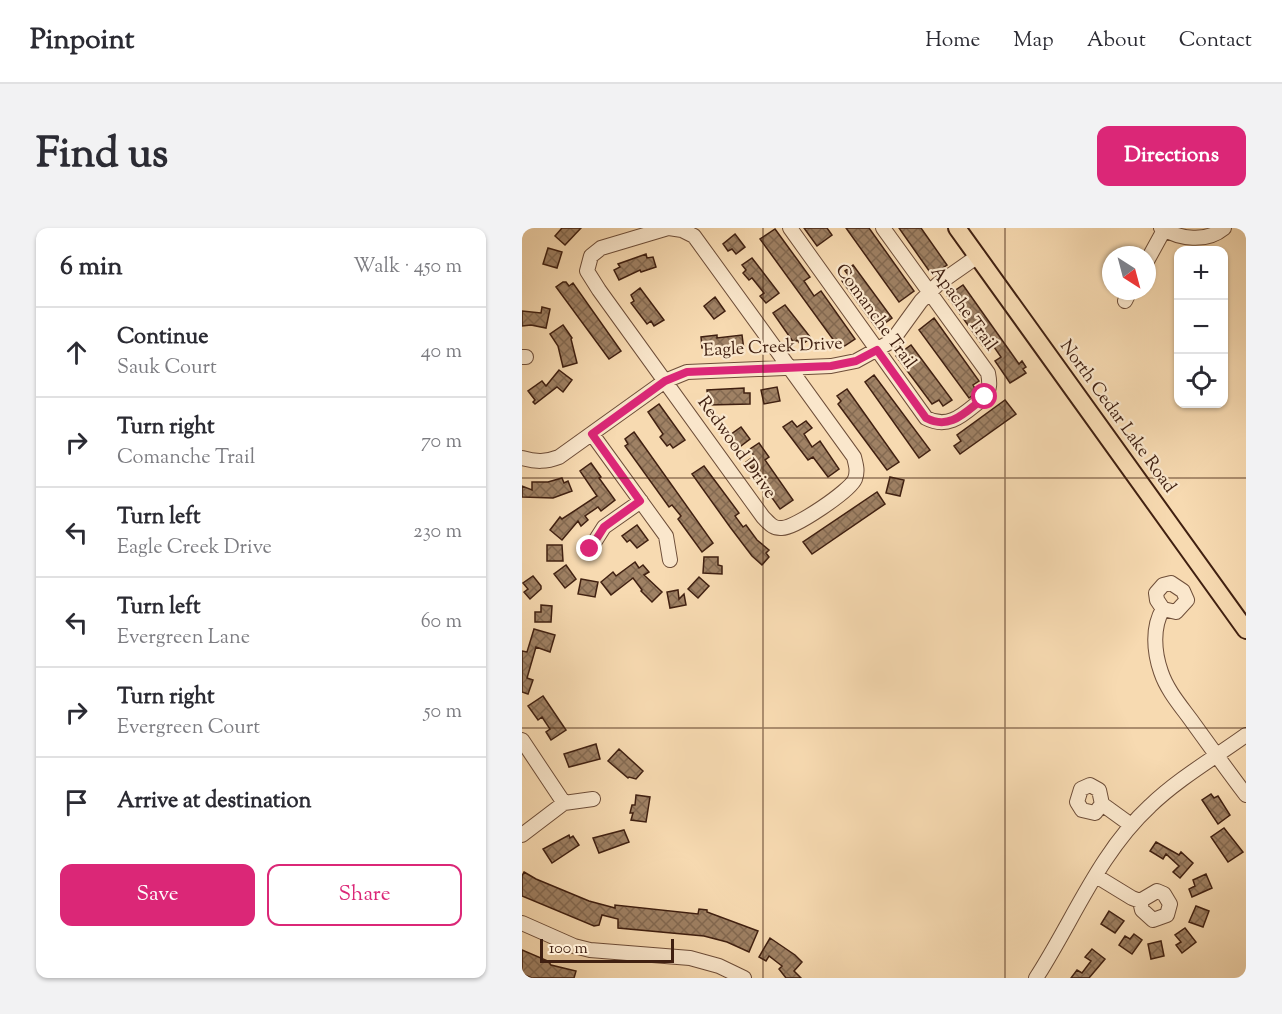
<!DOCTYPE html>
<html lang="en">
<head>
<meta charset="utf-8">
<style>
	body { margin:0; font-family:"Sorts Mill Goudy",serif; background:#f2f2f3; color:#2b2b33 }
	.controls { position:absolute; right:18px; top:18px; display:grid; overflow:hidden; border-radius:12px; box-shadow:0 2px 4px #0004 }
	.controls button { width:54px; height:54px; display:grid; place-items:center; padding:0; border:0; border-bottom:2px solid #e1e1e2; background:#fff; color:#2b2b33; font:30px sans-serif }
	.compass { position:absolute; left:580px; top:18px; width:54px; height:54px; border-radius:50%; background:#fff; box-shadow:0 2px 4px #0004; rotate:144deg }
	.scale { position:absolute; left:18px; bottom:15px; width:134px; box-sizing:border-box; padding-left:6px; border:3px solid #402011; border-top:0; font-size:16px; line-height:21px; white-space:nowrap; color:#402011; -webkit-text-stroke:4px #fae7cc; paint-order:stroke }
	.stop { position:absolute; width:18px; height:18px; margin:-14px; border:4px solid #db2777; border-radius:50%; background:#fff }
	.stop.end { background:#db2777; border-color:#fff; box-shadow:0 2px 6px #0008 }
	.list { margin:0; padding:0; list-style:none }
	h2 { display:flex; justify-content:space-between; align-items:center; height:78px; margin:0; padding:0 24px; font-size:26px }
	h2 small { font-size:20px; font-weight:400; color:#7c7c81 }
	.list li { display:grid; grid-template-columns:39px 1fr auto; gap:18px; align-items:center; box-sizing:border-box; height:90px; padding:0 24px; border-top:2px solid #e1e1e2 }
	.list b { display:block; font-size:22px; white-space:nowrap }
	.list p { margin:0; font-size:20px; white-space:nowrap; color:#7c7c81 }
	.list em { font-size:20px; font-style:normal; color:#7c7c81 }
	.actions { display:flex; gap:12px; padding:18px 24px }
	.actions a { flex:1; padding:14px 0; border:2px solid #db2777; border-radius:12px; text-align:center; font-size:21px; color:#db2777 }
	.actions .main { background:#db2777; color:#fff }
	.icon { flex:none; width:33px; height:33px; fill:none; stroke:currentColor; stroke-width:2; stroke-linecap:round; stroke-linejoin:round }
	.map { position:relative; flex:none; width:724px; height:750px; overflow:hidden; border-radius:12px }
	header { display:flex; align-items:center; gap:36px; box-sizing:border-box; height:84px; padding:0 30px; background:#fff; border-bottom:2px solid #e1e1e2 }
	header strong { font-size:28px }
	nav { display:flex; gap:33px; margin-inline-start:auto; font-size:21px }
	.intro { display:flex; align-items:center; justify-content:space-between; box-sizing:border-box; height:144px; padding:0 36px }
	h1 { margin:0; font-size:42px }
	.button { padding:15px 27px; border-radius:12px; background:#db2777; color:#fff; font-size:21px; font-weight:700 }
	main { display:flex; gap:36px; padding:0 36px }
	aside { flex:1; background:#fff; border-radius:12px; box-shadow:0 2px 4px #0004 }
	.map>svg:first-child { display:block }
	.building { fill:url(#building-cross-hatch); stroke:#402011; stroke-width:1.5 }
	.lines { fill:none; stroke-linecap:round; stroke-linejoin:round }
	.minor-casing { stroke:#6e4e39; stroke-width:16 }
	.major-casing { stroke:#402011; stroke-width:20 }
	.minor { stroke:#fae7cc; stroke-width:14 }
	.major { stroke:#f7dab1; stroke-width:16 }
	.route { stroke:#db2777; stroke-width:8 }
	.grid { fill:none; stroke:#402011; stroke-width:1.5; stroke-opacity:0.55 }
	.labels { text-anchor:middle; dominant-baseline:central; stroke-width:4.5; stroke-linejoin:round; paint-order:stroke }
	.street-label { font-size:18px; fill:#402011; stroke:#fae7cc }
</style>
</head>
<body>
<header>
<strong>Pinpoint</strong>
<nav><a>Home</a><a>Map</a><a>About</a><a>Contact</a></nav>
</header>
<div class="intro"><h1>Find us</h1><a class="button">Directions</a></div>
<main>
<aside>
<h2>6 min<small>Walk · 450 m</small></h2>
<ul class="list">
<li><svg class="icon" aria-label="ahead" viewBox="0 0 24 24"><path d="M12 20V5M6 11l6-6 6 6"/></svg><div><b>Continue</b><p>Sauk Court</p></div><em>40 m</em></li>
<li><svg class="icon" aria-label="right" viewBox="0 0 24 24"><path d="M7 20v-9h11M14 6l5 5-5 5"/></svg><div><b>Turn right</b><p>Comanche Trail</p></div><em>70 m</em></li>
<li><svg class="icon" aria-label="left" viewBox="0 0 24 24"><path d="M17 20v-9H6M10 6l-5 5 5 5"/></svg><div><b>Turn left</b><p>Eagle Creek Drive</p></div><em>230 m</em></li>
<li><svg class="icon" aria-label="left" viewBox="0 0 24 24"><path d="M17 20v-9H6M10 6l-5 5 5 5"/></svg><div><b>Turn left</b><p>Evergreen Lane</p></div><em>60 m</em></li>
<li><svg class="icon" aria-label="right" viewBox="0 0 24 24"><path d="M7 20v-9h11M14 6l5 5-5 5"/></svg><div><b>Turn right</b><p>Evergreen Court</p></div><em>50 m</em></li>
<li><svg class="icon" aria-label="arrive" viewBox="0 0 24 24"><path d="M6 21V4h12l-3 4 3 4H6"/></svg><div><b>Arrive at destination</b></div></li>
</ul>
<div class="actions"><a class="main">Save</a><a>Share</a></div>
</aside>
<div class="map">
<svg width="724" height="750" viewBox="0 0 724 750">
	<defs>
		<pattern id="building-cross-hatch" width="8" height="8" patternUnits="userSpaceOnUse" patternTransform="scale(1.5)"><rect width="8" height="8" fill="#9f8164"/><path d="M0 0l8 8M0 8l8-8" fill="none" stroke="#836951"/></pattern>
	</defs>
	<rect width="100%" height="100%" fill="#f7dab1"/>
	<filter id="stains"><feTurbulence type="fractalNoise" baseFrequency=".00333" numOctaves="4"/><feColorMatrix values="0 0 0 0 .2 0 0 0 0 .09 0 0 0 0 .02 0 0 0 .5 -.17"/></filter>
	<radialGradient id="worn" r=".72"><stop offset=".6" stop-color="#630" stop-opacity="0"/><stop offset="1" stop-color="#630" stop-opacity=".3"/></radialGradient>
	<path class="building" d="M40,0H59L43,17L33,8Z
		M282,0H305L310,7L295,18Z
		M324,0H347L392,63L377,74Z
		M377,0H399L425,37L410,47Z
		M253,1L288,49L282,53L292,68L299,63L333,111L318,121L238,11Z
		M213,6L223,19L214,26L210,21L206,23L201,16Z
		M26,20L40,24L35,40L21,36Z
		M124,26L125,30L131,29L134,39L119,44L118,42L97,52L92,42L98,39L96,36Z
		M230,30L257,65L244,75L238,68L242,65L230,50L227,52L221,45L224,42L220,37Z
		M331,37L370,90L355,101L320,53L327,48L323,43Z
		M41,54H44L47,58L51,55L99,123L87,131L34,59Z
		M441,57L497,136L500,133L504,139L501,141L504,145L488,155L473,133L479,129L468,113L461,118L425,68Z
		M118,60L142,92L132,98L129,93L125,96L109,75L112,73L109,67Z
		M193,69L203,83L192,91L182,78Z
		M263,77L289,110L279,117L275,112L272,115L251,85Z
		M20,79L28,81L24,100L9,97L0,98V83L19,85Z
		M412,90L457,153L451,157L455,164L447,170L397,102Z
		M41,97L50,110L49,111L55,135L41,139L36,118L28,106Z
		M195,107V110L220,107L222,122L187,124L186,119L180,120L179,109Z
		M389,117L430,172L421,178L417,172L410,176L374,128Z
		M37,142L50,152L41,164L35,159L13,176L11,174L13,172L6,163L20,153L24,158Z
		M352,147L408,222L397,230L343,154Z
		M255,159L258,173L242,176L239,162Z
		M222,160V165H228V176L186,177L185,162Z
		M325,161L377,234L365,242L316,176L319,173L315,168Z
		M483,172L494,186L438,226L432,218L439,213L435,207Z
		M137,176L163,212L151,220L148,216L145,218L138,209L141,206L126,184Z
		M270,193L275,199L284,193L290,200L282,206L290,219L298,213L317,241L306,249L291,229L286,232L261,199Z
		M219,199L228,211L215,221L210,213L212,212L208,207Z
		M112,204L191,315L180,324L156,291L159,288L150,277L147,279L103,218L106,216L103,211Z
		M237,215L247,229L243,232L271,272L258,281L238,253L242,250L233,238L230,241L224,234L232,228L228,221Z
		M69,235L79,249L77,250L93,272L79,283L76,279L63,288L66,292L59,298L56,293L40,312L28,302L38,289L40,291L75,268L58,243Z
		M182,238L217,285L213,288L221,299L224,297L235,312L247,322L244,325L247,329L240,337L230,328L208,299L170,246Z
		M368,249L382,252L378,268L364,265Z
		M40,250L42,255L46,253L50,263L31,270L0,269V258L10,262V254H26Z
		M355,264L363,276L290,326L281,314Z
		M115,297L126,312L115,320L108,312L105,314L100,308Z
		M25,317H40L41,333H25Z
		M182,329H196V337L200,338V346L181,345Z
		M113,334L117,340L121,337L127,344L122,347L140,364L130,374L119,363L120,362L111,350L89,367L79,354L91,344L94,348Z
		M44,337L54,351L43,360L32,346Z
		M11,348L19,358V361L8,371L2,364L6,361L1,355Z
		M177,349L187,358L176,370L166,361Z
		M59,351L76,354L73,369L56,366Z
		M156,362L157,371L162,366L164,377L148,380L145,364Z
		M19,377L30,378L29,394H13V384H19Z
		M12,401L33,407L28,424L14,419L5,450L11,452L6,466L0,464V423L5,424Z
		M21,468L44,502L29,512L24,504L28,501L20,489L16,492L6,478Z
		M74,516L78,531L47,539L42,526Z
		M97,521L121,543L114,551L107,549L106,550L86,533Z
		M689,566L692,570L696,568L708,587L696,596L680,572Z
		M114,567L128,569L124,594L109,592L111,585H108L110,577H113Z
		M702,600L721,624L706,634L689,609Z
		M102,602L107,614L77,625L71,610Z
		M47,607L48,610L51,608L57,617L30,635L21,621Z
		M634,614L657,627L659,624L671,635L658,650L651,644L657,638L644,626L641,631L628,623Z
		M2,644L14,651L67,673L93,680V677L176,686L177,681L185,682V684L236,703L227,724L205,714L182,708L96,700V691L80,687L77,697L72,698L0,668V648Z
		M684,646L690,660L670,669L667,661L673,658L671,652Z
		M674,678L687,683L681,699L667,694Z
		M587,683L602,693L593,705L579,696Z
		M663,700L674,714L660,725L654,717L659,714L653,707Z
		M612,706L620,712L610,726L597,717L603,708L608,711Z
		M248,710L273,727L280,734L272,743L279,750H264L257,741L260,738L247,728L244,733L237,729Z
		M639,713L642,728L629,731L626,716Z
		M570,721L583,731L567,750H549L555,742L560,745L569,733L563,729Z
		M0,722L26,733L29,737L54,743L52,750H10L0,746Z"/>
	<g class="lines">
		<g class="minor-casing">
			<path id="minor" d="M146,0L79,20L69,28L65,43L77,62L241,289C247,295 251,301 260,300C273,300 328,263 333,251C336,243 334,237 332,229L172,8L160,2L147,0
				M268,0L404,190C429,203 444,183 463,169C468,160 468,155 466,145L361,0
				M639,0C658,11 684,15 702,0
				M625,33L642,2
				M603,73L608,63
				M0,129H4
				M70,206L144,308L148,332
				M0,230C14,234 24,234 37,229L143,153L165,144L309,138L334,133L370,113L399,73L416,56L456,28
				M68,321L82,299L119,273
				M649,355L661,363L665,372L654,384L641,381L635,372L634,365L641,357Z
				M641,381C630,399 632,424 639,444C645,462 658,477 669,492C687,517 705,542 724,567
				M0,512L42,575
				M568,557L577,562L580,576L573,585L560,582L555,574L559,561Z
				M42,575L71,571
				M580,576L609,597
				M0,607L42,575
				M574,648L610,670L618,673
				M635,663L642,666L648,676L645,687L631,692L620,682L618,673Z
				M0,695L52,718L68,722L168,730L197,738L222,750
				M514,750C551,693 577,625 628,578C656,551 692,530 724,507"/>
		</g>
		<g class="major-casing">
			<path id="major" d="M435,0L724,402"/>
		</g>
		<use href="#minor" class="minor"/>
		<use href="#major" class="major"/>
	</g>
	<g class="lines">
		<path class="route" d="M68,321L82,299L118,273L70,206L143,153L165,144L309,138L334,133L355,122L404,190C429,203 444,183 463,169"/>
	</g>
	<path class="grid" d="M241,0V750M483,0V750M0,250H724M0,500H724"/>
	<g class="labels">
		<g class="street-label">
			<text transform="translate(441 81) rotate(54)">Apache Trail</text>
			<text transform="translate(353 89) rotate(54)">Comanche Trail</text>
			<text transform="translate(251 120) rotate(-3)">Eagle Creek Drive</text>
			<text transform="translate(595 189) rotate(54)">North Cedar Lake Road</text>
			<text transform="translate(214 220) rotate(54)">Redwood Drive</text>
		</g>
	</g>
	<rect width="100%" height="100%" filter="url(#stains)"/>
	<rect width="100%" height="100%" fill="url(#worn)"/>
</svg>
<div class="controls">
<button>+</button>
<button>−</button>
<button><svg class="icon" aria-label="locate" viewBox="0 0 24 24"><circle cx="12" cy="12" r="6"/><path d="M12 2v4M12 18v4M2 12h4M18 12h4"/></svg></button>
</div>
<svg class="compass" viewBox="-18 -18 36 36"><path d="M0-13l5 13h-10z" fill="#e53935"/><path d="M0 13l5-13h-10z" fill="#7c7c81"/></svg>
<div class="scale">100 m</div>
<div class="stop" style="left:463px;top:169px"></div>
<div class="stop end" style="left:68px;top:321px"></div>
</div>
</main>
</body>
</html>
